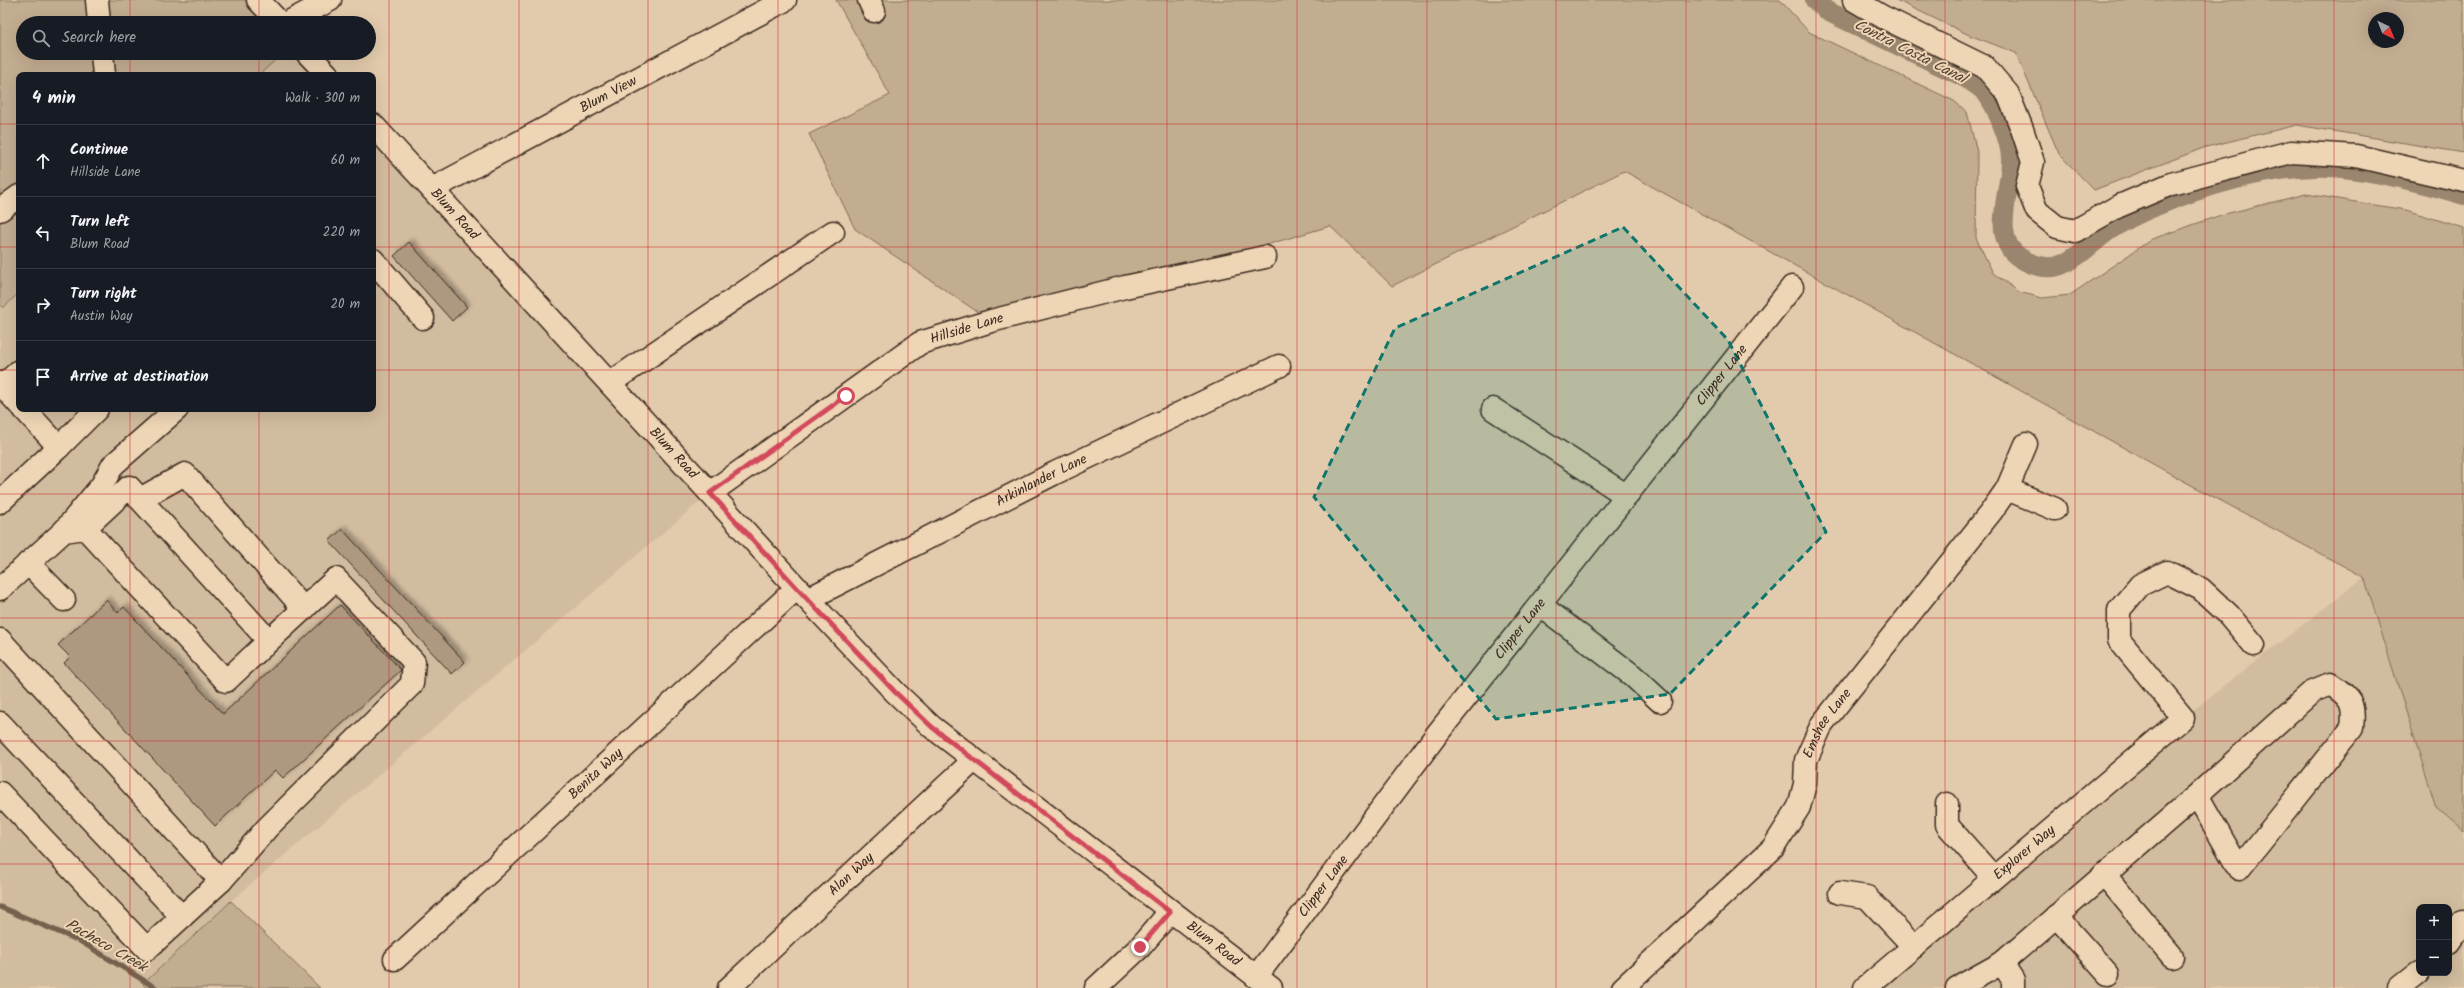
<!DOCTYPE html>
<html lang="en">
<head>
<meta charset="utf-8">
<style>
	body { margin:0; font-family:Kalam,sans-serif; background:#20242c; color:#f1f3f6 }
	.controls { position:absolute; right:12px; bottom:12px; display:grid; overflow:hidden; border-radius:8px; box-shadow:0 4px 16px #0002 }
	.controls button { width:36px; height:36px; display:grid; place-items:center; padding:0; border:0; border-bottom:1px solid #363941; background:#171b24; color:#f1f3f6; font:20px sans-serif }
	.compass { position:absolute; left:2368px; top:12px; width:36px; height:36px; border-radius:50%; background:#171b24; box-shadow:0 4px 16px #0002; rotate:137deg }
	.stop { position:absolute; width:12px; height:12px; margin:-9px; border:3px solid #d1495b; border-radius:50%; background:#fff }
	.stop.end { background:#d1495b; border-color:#fff; box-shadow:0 1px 4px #0008 }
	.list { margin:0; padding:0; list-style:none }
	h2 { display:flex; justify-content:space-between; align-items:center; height:52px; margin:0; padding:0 16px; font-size:17px }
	h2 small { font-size:13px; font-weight:400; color:#9ea1a6 }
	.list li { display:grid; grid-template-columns:26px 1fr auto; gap:12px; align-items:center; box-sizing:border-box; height:72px; padding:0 16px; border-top:1px solid #363941 }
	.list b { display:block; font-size:15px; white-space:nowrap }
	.list p { margin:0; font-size:13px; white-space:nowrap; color:#9ea1a6 }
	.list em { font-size:13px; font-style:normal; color:#9ea1a6 }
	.icon { flex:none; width:22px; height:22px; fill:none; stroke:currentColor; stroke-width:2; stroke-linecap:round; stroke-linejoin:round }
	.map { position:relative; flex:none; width:2464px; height:988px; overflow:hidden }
	.search { position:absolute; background:#171b24; box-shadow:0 4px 16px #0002; left:16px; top:16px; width:360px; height:44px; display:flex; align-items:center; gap:10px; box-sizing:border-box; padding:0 14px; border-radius:22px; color:#9ea1a6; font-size:15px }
	.panel { position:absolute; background:#171b24; box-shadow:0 4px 16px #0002; left:16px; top:72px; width:360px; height:340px; border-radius:8px }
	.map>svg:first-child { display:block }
	.built { fill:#d2bc9f; fill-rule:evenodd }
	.green { fill:#c3ad91; stroke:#7f6c58; fill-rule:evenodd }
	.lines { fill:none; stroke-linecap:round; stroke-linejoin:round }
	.stream { stroke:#74614e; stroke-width:5.5 }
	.canal { stroke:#9a856e; stroke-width:20 }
	.building { fill:#ae9980; stroke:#3b2a1e; filter:url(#shadow) }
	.minor-casing { stroke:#3b2a1e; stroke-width:25 }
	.minor { stroke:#edd5b5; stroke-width:22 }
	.route { stroke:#d1495b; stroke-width:5 }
	.marked { fill:#0f766e; fill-opacity:0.2; stroke:#0f766e; stroke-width:3; stroke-dasharray:8 5; stroke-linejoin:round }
	.grid { fill:none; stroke:#d62828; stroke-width:1; stroke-opacity:0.55 }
	.labels { text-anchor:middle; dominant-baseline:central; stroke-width:4; stroke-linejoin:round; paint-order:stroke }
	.street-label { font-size:14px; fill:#3b2a1e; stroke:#edd5b5 }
	.water-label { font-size:15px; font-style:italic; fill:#534132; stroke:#edd5b5 }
</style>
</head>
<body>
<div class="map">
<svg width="2464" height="988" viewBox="0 0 2464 988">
	<defs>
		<filter id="shadow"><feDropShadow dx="3.5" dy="-3.5" stdDeviation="2" flood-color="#0004"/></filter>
	</defs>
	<rect width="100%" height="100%" fill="#e2cbac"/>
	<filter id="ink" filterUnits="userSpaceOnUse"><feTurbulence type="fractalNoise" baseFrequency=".025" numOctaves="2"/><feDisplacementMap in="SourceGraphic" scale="8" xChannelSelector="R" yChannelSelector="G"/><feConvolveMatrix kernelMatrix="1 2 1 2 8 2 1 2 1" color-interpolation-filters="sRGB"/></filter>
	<g filter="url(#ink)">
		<path class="built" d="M283,53H308L328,75H259Z
			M373,124L710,493L231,901L143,984L146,988H0V304L3,307L19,293V409H373Z
			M2364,577L2436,807L2464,831V988H1865L2183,718ZM2419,907H2449V973H2419Z"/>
		<path class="green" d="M0,0H258L280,23H23V53H283L259,75H19V293L3,308L0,304Z
			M836,0H1780L1809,32L1954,101L1967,112L1977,152L1976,238L1993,273L2019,292L2042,298L2070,295L2152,239L2221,215L2306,194L2406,210L2464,228V831L2436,807L2364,577L2180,479L1624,171L1392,286L1330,226L1125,287L991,321L855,229L809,134L890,95Z
			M1896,0H2464V153L2297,125L2206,147L2094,190L2059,154L2016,53L1967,34ZM2374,18H2398V42H2374Z
			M231,901L320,988H146L143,984Z"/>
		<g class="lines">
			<path class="stream" d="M0,907L80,941L156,988"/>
			<path class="canal" d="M1815,0L1829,12L1962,76C1971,81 1980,86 1987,94C1997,108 2010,140 2011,157C2013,187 1987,240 2022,259C2034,266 2047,270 2061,265C2078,258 2093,242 2108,231C2123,221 2139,213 2156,206C2203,186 2262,169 2314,167C2355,165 2424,183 2464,195"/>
		</g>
		<path class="building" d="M409,242L467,307L452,321L394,256Z
			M342,529L465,662L452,674L329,541Z
			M106,600L118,613L124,607L223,714L340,605L401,670L283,778L275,770L215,826L64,663L70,657L58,645Z"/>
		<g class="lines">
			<g class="minor-casing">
				<g id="minor">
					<path d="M97,0L99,23"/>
					<path d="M258,0L280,23"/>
					<path d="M869,0L874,11"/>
					<path d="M1854,0L1883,17L1985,67L2008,94L2022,129L2033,162L2027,186L2037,211L2057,227L2075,231L2117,207L2171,184L2291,152L2356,156L2464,181"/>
					<path d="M287,23L330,0"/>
					<path d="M102,53L104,75"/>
					<path d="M307,53L328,75"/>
					<path id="s1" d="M373,125L797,588L895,692L932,727L1271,988"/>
					<path id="s2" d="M432,189L785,0"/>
					<path d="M0,210L19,196"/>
					<path d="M373,260L423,318"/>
					<path d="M0,383L19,404"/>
					<path d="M610,383L833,232"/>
					<path d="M3,386L19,371"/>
					<path d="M1493,409L1627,496"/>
					<path d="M59,447L97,409"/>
					<path d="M2007,489L2055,509"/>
					<path id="s3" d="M710,493L920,343L991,321L1125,287L1265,257"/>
					<path d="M140,499L185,474L304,609"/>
					<path d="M0,502L59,447L24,409"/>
					<path d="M64,531L102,485L113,465L177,409"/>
					<path d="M28,563L64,600"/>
					<path d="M0,589L64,531L78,529"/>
					<path id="s4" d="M808,599L1055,473L1279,366"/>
					<path d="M1540,605L1632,675L1660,701"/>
					<path d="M0,640L221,881"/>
					<path d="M0,723L182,917"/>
					<path d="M0,793L147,949L221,881L267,828L412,684L414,662L336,579C299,613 262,647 226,681L85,528L129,487L269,641"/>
					<path d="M1947,804V825L1993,877"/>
					<path d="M2104,874L2172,956"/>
					<path d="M1840,893L1867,897L1914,947"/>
					<path d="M2056,916L2108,974"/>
					<path d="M2449,942L2463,922L2464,924"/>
					<path id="s5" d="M395,959L797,588"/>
					<path d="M2002,963L2013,980V988"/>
					<path id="s6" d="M1256,977L1437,734L1792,287"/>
					<path id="s7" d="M729,988L973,761"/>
					<path d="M1096,988L1140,947L1170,912"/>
					<path id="s8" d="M1623,988L1773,848L1799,807L1805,784L1806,760L1822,724L1991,512L2007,489L2026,444"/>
					<path id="s9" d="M1865,988L2183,718L2119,640V610L2140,585L2167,572L2201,589L2229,615L2254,645"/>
					<path d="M1957,988L2002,963L2197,795L2313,691L2330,684C2351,697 2355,704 2352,728L2239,869L2197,795"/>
					<path d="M2400,988L2419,973"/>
				</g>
			</g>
			<use href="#minor" class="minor"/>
		</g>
	</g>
	<g class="lines" filter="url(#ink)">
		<path class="route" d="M846,396L710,493L797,588L895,692L932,727L1170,912L1140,947"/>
	</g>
	<path class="marked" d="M1623,227L1728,340L1826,532L1670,694L1496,719L1314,497L1395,328Z"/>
	<path class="grid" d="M130,0V23M259,0V23M389,0V988M519,0V988M648,0V988M778,0V988M908,0V988M1037,0V988M1167,0V988M1297,0V988M1427,0V988M1556,0V988M1686,0V988M1816,0V988M1945,0V988M2075,0V988M2205,0V988M2334,0V988M130,53V75M259,53V75M0,124H19M373,124H2464M0,247H19M373,247H2464M0,370H19M373,370H2464M130,409V988M259,409V988M0,494H2464M0,618H2464M0,741H2464M0,864H2464"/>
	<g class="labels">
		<g class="street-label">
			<text stroke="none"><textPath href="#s2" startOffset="200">Blum View</textPath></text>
			<text stroke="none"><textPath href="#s1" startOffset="121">Blum Road</textPath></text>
			<text stroke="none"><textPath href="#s3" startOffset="307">Hillside Lane</textPath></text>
			<text stroke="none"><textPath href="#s6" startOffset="761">Clipper Lane</textPath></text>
			<text stroke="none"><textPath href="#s1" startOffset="445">Blum Road</textPath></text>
			<text stroke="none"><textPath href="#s4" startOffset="262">Arkinlander Lane</textPath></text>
			<text stroke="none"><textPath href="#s6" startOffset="437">Clipper Lane</textPath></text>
			<text stroke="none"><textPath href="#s8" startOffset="344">Emshee Lane</textPath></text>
			<text stroke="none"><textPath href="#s5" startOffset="273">Benita Way</textPath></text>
			<text stroke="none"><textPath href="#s9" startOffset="209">Explorer Way</textPath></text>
			<text stroke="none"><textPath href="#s7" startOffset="167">Alan Way</textPath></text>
			<text stroke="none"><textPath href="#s6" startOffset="113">Clipper Lane</textPath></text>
			<text stroke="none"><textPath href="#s1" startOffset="1177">Blum Road</textPath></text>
		</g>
		<g class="water-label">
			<text transform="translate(1910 52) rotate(27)">Contra Costa Canal</text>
			<text transform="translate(106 946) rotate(30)">Pacheco Creek</text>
		</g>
	</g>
</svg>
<div class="controls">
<button>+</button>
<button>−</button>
</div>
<svg class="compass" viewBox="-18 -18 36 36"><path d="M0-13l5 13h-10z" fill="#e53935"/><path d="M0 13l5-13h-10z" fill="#9ea1a6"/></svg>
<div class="stop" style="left:846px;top:396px"></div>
<div class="stop end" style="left:1140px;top:947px"></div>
<div class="search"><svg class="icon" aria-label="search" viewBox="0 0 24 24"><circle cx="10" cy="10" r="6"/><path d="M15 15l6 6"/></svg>Search here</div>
<section class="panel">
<h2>4 min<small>Walk · 300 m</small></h2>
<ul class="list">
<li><svg class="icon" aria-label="ahead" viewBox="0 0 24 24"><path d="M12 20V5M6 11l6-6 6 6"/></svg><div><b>Continue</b><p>Hillside Lane</p></div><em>60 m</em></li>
<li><svg class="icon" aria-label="left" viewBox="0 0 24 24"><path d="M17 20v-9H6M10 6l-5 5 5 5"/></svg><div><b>Turn left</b><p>Blum Road</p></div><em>220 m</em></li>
<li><svg class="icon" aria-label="right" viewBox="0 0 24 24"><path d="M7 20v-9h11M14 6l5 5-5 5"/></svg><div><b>Turn right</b><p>Austin Way</p></div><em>20 m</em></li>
<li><svg class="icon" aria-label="arrive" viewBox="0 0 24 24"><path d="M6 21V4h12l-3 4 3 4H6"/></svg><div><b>Arrive at destination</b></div></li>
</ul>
</section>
</div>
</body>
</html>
